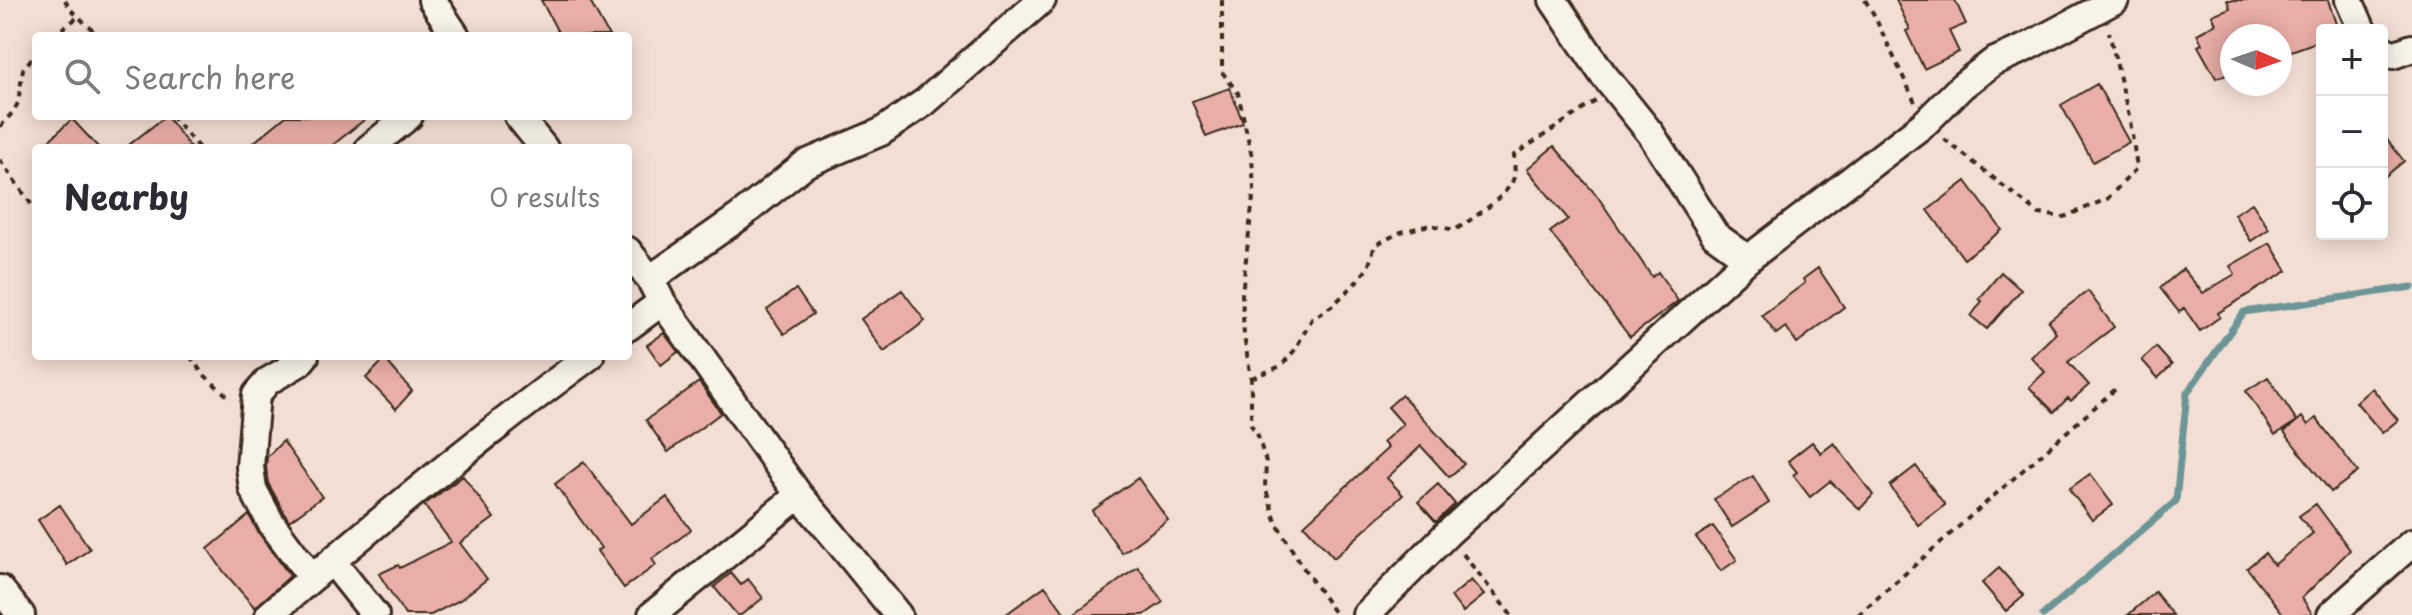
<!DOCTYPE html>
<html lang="en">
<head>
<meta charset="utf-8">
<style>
	body { margin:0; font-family:"Playpen Sans",sans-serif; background:#f7f7f7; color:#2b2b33 }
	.controls { position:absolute; right:24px; top:24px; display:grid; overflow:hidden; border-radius:8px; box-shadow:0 4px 20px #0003 }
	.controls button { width:72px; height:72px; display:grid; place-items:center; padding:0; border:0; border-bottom:2px solid #e1e1e2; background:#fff; color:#2b2b33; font:40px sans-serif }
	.compass { position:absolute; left:2220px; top:24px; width:72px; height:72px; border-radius:50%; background:#fff; box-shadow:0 4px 20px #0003; rotate:92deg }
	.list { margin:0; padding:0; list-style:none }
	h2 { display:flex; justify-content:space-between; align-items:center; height:104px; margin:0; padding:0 32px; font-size:34px }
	h2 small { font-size:26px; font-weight:400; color:#7c7c81 }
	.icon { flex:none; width:44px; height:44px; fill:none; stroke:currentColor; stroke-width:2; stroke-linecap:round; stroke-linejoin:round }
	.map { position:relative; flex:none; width:2412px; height:615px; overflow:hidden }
	.search { position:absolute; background:#fff; box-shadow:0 4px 20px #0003; left:32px; top:32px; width:600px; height:88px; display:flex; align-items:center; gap:20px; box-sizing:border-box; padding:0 28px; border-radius:8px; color:#7c7c81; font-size:30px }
	.panel { position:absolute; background:#fff; box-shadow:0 4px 20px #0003; left:32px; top:144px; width:600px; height:216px; border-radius:8px }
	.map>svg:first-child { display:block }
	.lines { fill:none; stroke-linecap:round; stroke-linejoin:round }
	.stream { stroke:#6c9597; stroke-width:7 }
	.building { fill:#e9aea7; stroke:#3b2a1e; stroke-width:2 }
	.street-casing { stroke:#3b2a1e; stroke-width:32 }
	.path { stroke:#3b2a1e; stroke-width:4; stroke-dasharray:6 6; stroke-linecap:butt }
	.street { stroke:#f7f3e8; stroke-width:26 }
</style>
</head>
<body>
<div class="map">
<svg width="2412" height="615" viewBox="0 0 2412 615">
	<rect width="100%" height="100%" fill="#f3ded4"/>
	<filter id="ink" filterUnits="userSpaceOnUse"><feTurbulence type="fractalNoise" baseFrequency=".0125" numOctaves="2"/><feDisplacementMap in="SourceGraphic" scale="16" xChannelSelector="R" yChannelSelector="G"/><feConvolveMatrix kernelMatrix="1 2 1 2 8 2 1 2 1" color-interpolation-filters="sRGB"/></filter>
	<g filter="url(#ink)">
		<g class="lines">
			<path class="stream" d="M2043,615L2176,501L2187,393L2244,312L2412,287"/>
		</g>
		<path class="building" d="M541,0H589L609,36H560Z
			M1896,0H1955L1966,24L1949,31L1959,52L1924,69L1906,31L1910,29Z
			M2227,0H2328L2338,30H2322V40L2280,55V36H2232V72L2216,78L2198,46L2202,44L2197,34L2216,24L2212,15L2230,8Z
			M2097,84L2129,142L2093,162L2061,105Z
			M1230,88L1243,123L1206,137L1192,101Z
			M166,116L191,148H125Z
			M286,116H369L329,148H247Z
			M72,119L99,148H41Z
			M2382,133L2404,161L2382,179Z
			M1554,146L1598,197L1652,277L1658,272L1678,301L1630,337L1550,232L1568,219L1527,169Z
			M1966,181L2002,230L1964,259L1928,210Z
			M2252,203L2269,229L2251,241L2234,214Z
			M2270,243L2287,271L2218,313L2220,317L2200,331L2184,308L2179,312L2160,288L2183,269L2203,293L2235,274L2230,266Z
			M1818,268L1844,307L1797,343L1786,327L1776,334L1762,315L1805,283L1803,279Z
			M2001,272L2021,290L1987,329L1971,316L1982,301L1979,299Z
			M796,289L813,314L784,334L767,310Z
			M902,290L925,321L884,352L861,319Z
			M2088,291L2114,327L2068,362L2089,385L2071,401L2068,398L2054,412L2029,387L2045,372L2031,357L2056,333L2048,321Z
			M664,333L678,352L661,365L647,345Z
			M2156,347L2172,365L2158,378L2142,360Z
			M385,359L412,391L396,409L366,378Z
			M2268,377L2297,421L2275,435L2246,391Z
			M699,382L721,413L668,452L646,420Z
			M2372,388L2398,420L2382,433L2356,402Z
			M1402,395L1464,464L1449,477L1421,446L1387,478L1403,495L1334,558L1304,525L1388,448L1383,442L1403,424L1388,407Z
			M2302,417L2308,425L2316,418L2358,472L2331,492L2284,432Z
			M283,441L322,497L289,521L268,483L266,467L267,457Z
			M1812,442L1821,453L1834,443L1873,495L1860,509L1830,481L1810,497L1793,475L1797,472L1788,461Z
			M584,462L631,524L667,497L691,530L652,559L656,565L624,588L597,551L601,548L555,484Z
			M1916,466L1945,505L1918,525L1890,486Z
			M2090,474L2113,505L2092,520L2069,489Z
			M463,476L494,518L460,543L487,579L460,600L431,615H405L379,574L398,565L400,568L451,542L424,505Z
			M1753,476L1769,503L1732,527L1714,499Z
			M1138,478L1168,520L1122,553L1092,511Z
			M1438,484L1455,504L1436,522L1418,502Z
			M2316,504L2350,550L2302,598L2313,615H2284L2247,568L2265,553L2274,565L2313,533L2299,516Z
			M60,505L90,549L67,565L38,520Z
			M249,515L258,532L290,576L255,608L224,572L208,549Z
			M1713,526L1737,560L1721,571L1696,537Z
			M1138,567L1163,602L1144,615H1072Z
			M1999,568L2024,596L2006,611L1982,583Z
			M731,573L741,585L748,579L763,598L741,615H737L714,587Z
			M1471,580L1484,595L1463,612L1451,597Z
			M1045,586L1066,615H1005Z
			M2155,592L2173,615H2128Z"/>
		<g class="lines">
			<g class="street-casing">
				<path id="street" d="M432,0L456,36
					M1553,0L1602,73L1651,134L1715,235L1748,259
					M2349,0L2362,30
					M2382,49L2393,55L2412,48
					M518,116L544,148
					M369,148L409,116
					M628,251L650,279L662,302L799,495L834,536L898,615
					M650,279L739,217L805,164L881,132L925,102L1042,0
					M628,327L662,302
					M305,356L299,363L268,381L256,395L250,467L253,489L271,523L312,578
					M332,561L375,615
					M0,589L21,615
					M269,615C373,525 479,438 590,356
					M652,615L799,495
					M1366,615L1447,534L1748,259L1925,123L1962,86L1993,62L2025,48L2115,0
					M2331,615L2412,543"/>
			</g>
			<path class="path" d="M65,0L70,9L99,36
				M1222,0V72L1238,93L1252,157L1254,189L1242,294L1244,336L1251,378V425L1257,433L1266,462L1265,487L1277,524L1300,563L1336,615
				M1865,0L1873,13L1915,102
				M52,36L78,17
				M171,116L199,148
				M0,127L13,112L18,103L23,69L36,53
				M1944,139L2039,214L2064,217L2107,199L2137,168L2130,121L2109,32
				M0,160L36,211
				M190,356L202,373L231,399
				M1251,378L1281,366L1294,351L1312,319L1333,305L1352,287L1368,268L1375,245L1401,232L1430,225L1455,230C1472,219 1505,198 1513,180C1516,173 1514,162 1514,155L1596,101
				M1463,554L1511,615
				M1858,615L2119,386"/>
			<use href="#street" class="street"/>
		</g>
	</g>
</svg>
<div class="controls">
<button>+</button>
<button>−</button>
<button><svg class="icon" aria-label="locate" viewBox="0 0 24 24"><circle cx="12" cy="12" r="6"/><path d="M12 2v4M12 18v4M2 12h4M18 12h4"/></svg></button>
</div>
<svg class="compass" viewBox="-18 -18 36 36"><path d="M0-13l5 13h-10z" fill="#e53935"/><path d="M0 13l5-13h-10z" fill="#7c7c81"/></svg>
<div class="search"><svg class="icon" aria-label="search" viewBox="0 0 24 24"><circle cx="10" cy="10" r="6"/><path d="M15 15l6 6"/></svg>Search here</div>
<section class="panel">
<h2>Nearby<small>0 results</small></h2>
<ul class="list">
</ul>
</section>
</div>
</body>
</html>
